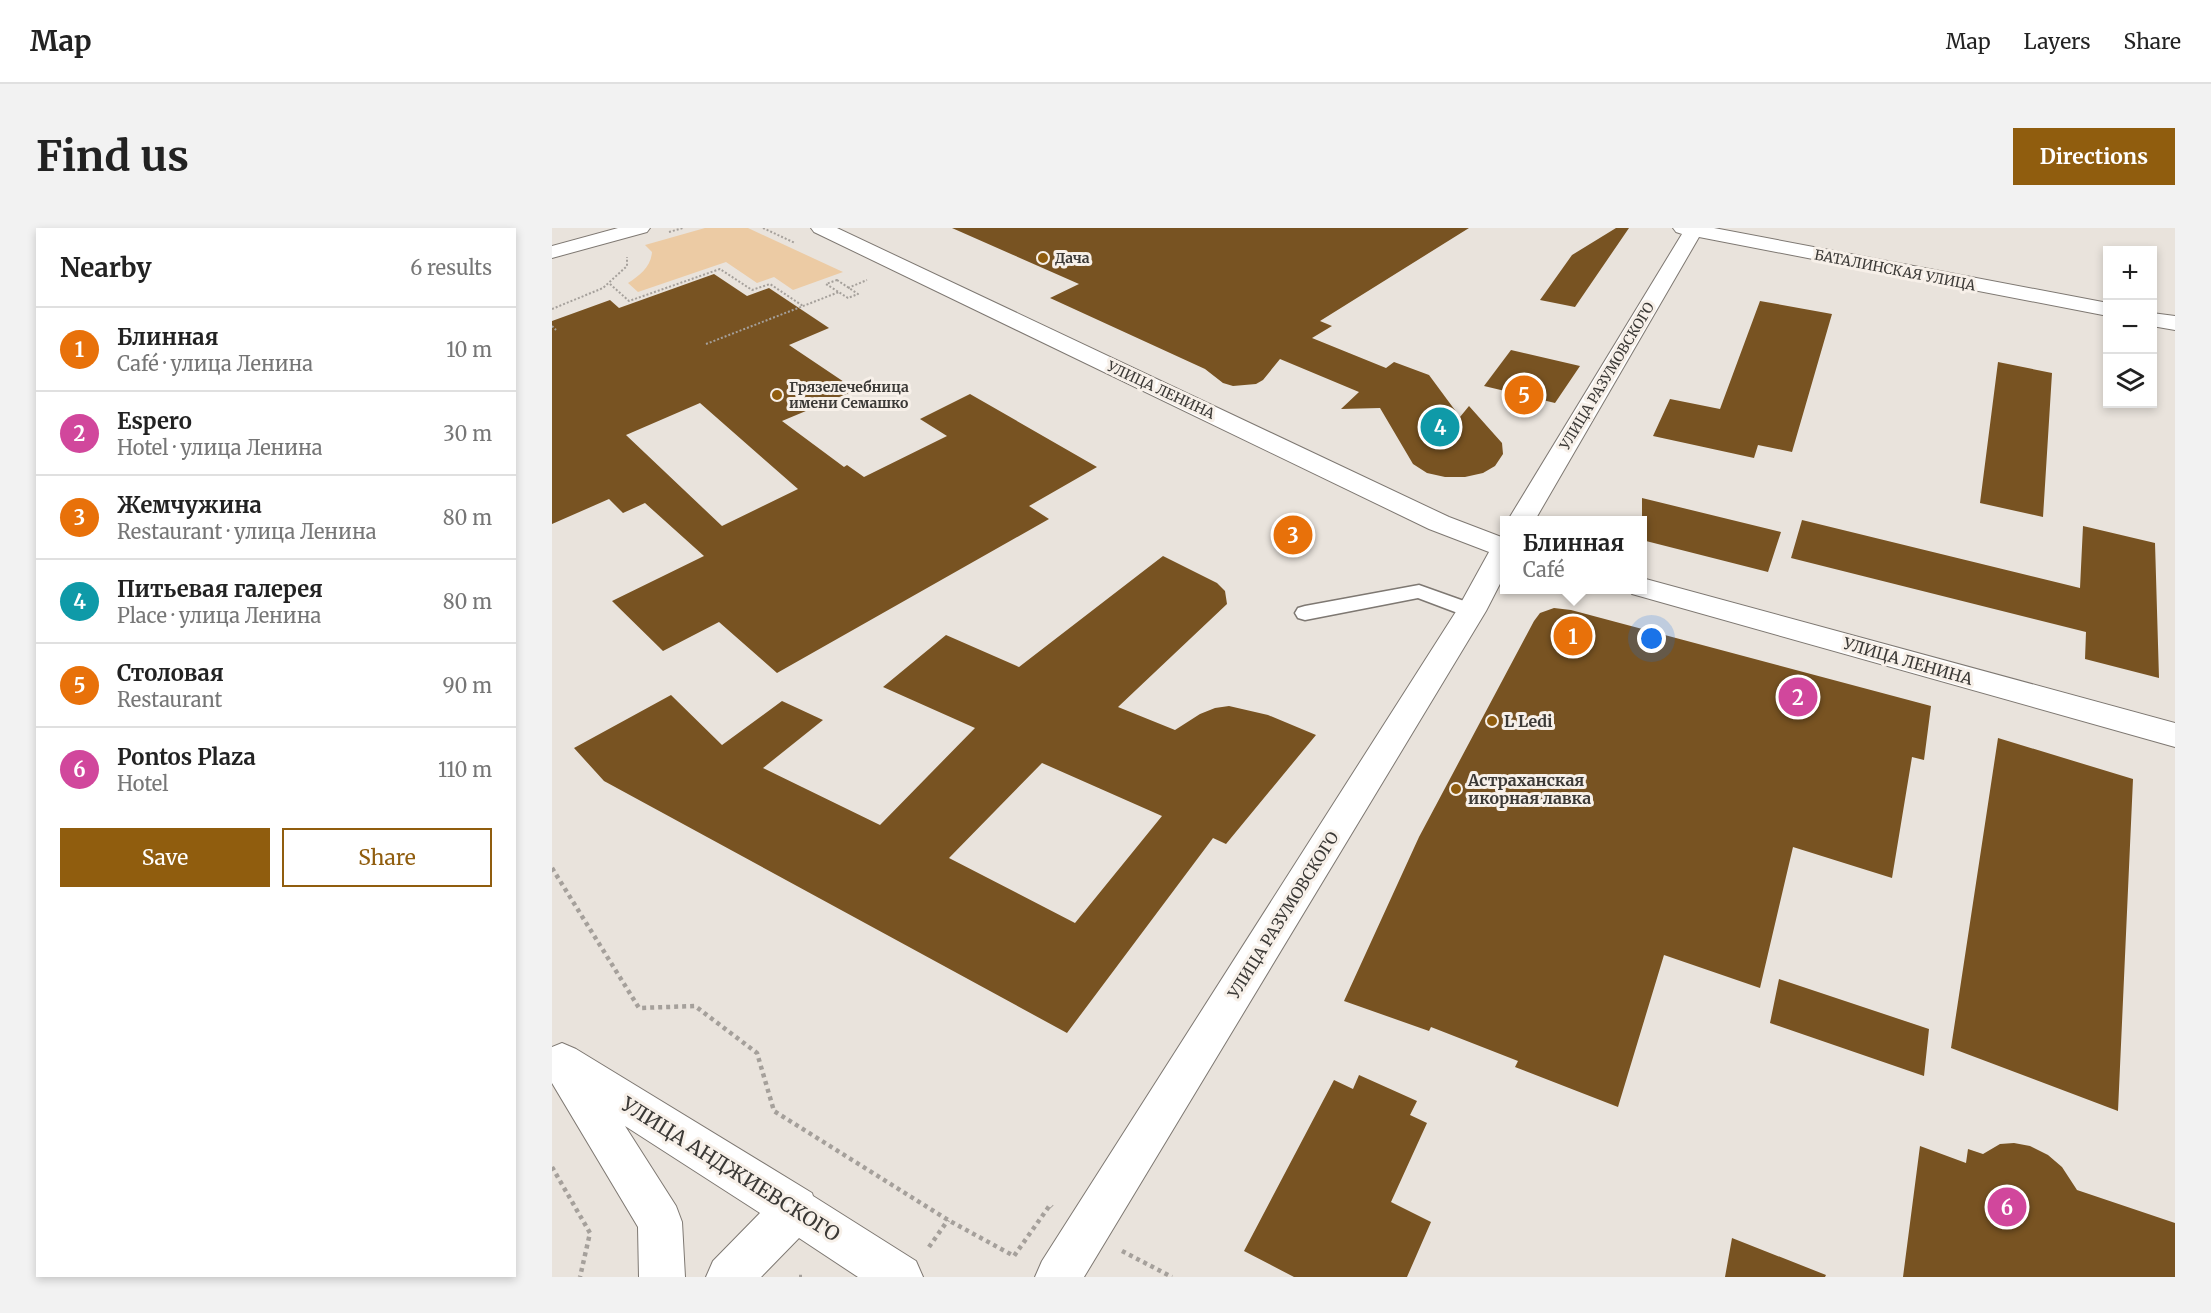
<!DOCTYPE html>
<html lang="en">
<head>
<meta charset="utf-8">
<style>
	body { margin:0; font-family:Merriweather,serif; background:#f2f2f2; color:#222 }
	.controls { position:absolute; right:18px; top:18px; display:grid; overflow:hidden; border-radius:0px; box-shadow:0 3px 9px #0003 }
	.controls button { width:54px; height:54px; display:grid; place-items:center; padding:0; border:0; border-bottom:2px solid #e0e0e0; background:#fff; color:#222; font:30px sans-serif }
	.you { position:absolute; left:1100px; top:411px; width:21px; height:21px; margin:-15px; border:4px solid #fff; border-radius:50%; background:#1a73e8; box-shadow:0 0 0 9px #1a73e833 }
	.badge { display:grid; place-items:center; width:39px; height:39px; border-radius:50%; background:#905d0e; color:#fff; font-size:20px; font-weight:700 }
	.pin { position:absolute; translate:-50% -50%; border:3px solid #fff; box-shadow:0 2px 6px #0006 }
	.popup { position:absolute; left:948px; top:288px; width:147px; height:78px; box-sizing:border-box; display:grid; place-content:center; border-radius:0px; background:#fff; filter:drop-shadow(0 2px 4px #0005); font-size:20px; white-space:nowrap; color:#767676 }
	.popup b { font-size:22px; color:#222 }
	.popup::after { content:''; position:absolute; left:50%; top:100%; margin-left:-12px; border:12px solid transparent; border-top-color:#fff }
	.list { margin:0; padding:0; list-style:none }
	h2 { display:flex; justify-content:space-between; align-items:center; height:78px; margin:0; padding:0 24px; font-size:26px }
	h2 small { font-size:20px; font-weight:400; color:#767676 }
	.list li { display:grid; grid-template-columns:39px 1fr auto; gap:18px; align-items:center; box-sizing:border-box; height:84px; padding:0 24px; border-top:2px solid #e0e0e0 }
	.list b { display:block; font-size:22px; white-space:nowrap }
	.list p { margin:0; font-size:20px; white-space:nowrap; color:#767676 }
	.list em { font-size:20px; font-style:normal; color:#767676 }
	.actions { display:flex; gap:12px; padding:18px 24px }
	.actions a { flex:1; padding:14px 0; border:2px solid #905d0e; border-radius:0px; text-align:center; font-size:21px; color:#905d0e }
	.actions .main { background:#905d0e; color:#fff }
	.icon { flex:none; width:33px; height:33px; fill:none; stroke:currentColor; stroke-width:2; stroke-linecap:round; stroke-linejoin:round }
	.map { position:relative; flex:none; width:1623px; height:1049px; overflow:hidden; border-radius:0px }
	header { display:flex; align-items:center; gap:36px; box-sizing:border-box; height:84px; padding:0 30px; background:#fff; border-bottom:2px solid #e0e0e0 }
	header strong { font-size:28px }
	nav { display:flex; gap:33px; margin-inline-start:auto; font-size:21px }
	.intro { display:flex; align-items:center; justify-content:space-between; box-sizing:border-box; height:144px; padding:0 36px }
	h1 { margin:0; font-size:42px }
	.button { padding:15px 27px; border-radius:0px; background:#905d0e; color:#fff; font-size:21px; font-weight:700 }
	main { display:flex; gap:36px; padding:0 36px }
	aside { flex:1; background:#fff; border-radius:0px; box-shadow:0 3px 9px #0003 }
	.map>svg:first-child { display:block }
	.green { fill:#eccba4 }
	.building { fill:#785322; fill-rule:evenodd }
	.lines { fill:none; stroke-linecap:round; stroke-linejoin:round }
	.service-casing { stroke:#7e7872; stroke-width:3 }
	.minor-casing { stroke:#7e7872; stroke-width:2 }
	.path-far1 { stroke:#a5a09b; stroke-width:2; stroke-dasharray:2 2; stroke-linecap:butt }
	.path { stroke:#a5a09b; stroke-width:4.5; stroke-dasharray:4 4; stroke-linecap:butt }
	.service { fill:#fff; fill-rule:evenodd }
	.minor { fill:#fff; fill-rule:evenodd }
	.poi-dot { fill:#905d0e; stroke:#f7f0e9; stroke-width:2 }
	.labels { text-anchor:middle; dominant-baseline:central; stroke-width:6; stroke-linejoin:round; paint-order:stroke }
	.far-poi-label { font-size:14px; font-weight:bold; fill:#3b3936; stroke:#f7f0e9; text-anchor:start }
	.far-street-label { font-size:14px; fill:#3b3936; stroke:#f7f0e9 }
	.street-label { font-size:16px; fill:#3b3936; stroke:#f7f0e9 }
	.poi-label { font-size:16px; font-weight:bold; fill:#3b3936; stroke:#f7f0e9; text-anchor:start }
	.near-street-label { font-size:20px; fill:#3b3936; stroke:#f7f0e9 }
</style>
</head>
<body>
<header>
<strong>Map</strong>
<nav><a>Map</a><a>Layers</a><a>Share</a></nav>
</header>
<div class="intro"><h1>Find us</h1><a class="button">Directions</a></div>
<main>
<aside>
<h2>Nearby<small>6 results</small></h2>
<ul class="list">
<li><span class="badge" style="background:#e8710a">1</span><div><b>Блинная</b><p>Café · улица Ленина</p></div><em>10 m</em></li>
<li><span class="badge" style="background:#d1479c">2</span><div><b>Espero</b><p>Hotel · улица Ленина</p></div><em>30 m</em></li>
<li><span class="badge" style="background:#e8710a">3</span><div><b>Жемчужина</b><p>Restaurant · улица Ленина</p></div><em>80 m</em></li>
<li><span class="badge" style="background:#0f9aa8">4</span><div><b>Питьевая галерея</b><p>Place · улица Ленина</p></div><em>80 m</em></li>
<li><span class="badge" style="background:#e8710a">5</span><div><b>Столовая</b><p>Restaurant</p></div><em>90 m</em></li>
<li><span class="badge" style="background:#d1479c">6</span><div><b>Pontos Plaza</b><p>Hotel</p></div><em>110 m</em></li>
</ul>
<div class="actions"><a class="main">Save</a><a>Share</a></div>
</aside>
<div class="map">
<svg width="1623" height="1049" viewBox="0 0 1623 1049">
	<rect width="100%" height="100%" fill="#e9e3dc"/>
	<path class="green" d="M153,0H196L291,44L241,62L222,49L205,55L174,34L86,64L76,55C87,48 99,39 100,24L93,17Z"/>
	<path class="building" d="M400,0H917L768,93L780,98L760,110L834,140L842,134L877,147L908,189L917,178L950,215L951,226L943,238L931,245L913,249H893L875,245L861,236L828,180L789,181L807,164L728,131L711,152L704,156L681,158L671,155L653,141L498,70L527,56Z
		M1064,0H1077L1023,79L988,72L1020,27Z
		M162,46L195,68L217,60L277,100L237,117L304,162L230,193L292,239L295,237L312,249L395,208L368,191L418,166L545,239L477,278L497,291L225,445L167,394L111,423L60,373L152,328L93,275L71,285L57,271L0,296V93L58,72L67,80ZM148,175L246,261L170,298L74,207Z
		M1208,73L1280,86L1240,224L1206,217L1202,230L1101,208L1118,171L1168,181Z
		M959,122L1028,138L1003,175L932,158Z
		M1446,134L1500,145L1491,289L1428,275Z
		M1090,270L1229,304L1216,344L1090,312Z
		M1250,292L1528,360L1531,298L1603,315L1607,450L1533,431L1534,404L1239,330Z
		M611,328L665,355L673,363L675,376L566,479L623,502L648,486L663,480L677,478L716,487L764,507L674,616L661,610L515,805L52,553L22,520L119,467L170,517L230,473L271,492L211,540L328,597L423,500L331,459L394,407L467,439ZM490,535L610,588L523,695L397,630Z
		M1002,380L1019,382L1379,478L1372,532L1360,529L1340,650L1241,619L1208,760L1112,727L1066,879L963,839L966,833L879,799L877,803L792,773L867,609L982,393L988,385Z
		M1446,510L1581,551L1566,883L1399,820Z
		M1227,751L1377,801L1372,848L1218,795Z
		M807,847L865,873L858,887L875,895L839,974L879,994L855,1049H742L692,1023L782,852L801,861Z
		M1462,915L1478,918L1496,927L1510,939L1525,962L1623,995V1049H1351L1368,918L1414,935L1416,921L1431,926L1448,916Z
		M1180,1010L1274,1047L1273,1049H1173Z"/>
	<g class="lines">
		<g class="service-casing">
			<path id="service" d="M867,357L926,378L929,383L926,388L919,390L866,370L753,392L746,390L743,385L746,380L753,378Z"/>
		</g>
		<g class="minor-casing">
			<path id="minor" d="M66,0H98L95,4L0,30V18Z
				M259,0H285L897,289L952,310V348L934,383L532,1049H483L490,1033L905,382L937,324L877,301L262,4Z
				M1121,0H1162L1556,75V88L1147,9L983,292H956L1130,6L1124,4Z
				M1600,85L1623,88V102L1600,98Z
				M1090,350L1623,495V519L1080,366L1077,362H1090Z
				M10,815L24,821L260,965L261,968L364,1033L371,1049H306L247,1010L209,1049H154L161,1033L208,985L73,898L124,978L130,994L133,1049H87L86,999L0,855V819Z"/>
		</g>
		<path class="path-far1" d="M211,0L243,15
			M117,4L131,0
			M285,52L306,66L296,70L274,56Z
			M58,56L77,73L168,41L200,62L218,56L251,78
			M296,60L315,52
			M0,81L51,60L75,38V29
			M0,98L4,102
			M154,116L287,64"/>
		<path class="path" d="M0,640L87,780L143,778L205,825L222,883L396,992L462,1028L498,977L500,979
			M0,939L38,1005L28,1049
			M377,1019L396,992
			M570,1023L620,1049
			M247,1049H250"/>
		<use href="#service" class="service"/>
		<use href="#minor" class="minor"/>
	</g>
	<g class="poi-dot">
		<circle cx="491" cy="30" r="6"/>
		<circle cx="225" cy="167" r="6"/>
		<circle cx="940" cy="493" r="6"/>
		<circle cx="904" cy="561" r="6"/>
	</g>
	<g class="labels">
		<g class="far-poi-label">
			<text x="503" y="30">Дача</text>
			<text x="237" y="159">Грязелечебница<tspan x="237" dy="16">имени Семашко</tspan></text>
		</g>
		<g class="far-street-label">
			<text transform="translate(1343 42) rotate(11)">БАТАЛИНСКАЯ УЛИЦА</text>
			<text transform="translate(1055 148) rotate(-59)">УЛИЦА РАЗУМОВСКОГО</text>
			<text transform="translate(609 162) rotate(25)">УЛИЦА ЛЕНИНА</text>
		</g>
		<g class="street-label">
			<text transform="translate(1356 433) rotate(16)">УЛИЦА ЛЕНИНА</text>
			<text transform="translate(731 687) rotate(-58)">УЛИЦА РАЗУМОВСКОГО</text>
		</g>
		<g class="poi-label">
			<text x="952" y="493">L Ledi</text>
			<text x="916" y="552">Астраханская<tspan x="916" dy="18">икорная лавка</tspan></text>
		</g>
		<g class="near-street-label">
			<text transform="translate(179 941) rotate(32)">УЛИЦА АНДЖИЕВСКОГО</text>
		</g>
	</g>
</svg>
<div class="controls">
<button>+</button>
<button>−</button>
<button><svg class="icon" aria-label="layers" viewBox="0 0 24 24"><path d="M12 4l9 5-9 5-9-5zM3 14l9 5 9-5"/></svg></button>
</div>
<div class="you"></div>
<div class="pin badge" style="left:1021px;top:408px;background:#e8710a">1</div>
<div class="popup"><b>Блинная</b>Café</div>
<div class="pin badge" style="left:1246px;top:469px;background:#d1479c">2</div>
<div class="pin badge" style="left:741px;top:307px;background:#e8710a">3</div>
<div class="pin badge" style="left:888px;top:199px;background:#0f9aa8">4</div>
<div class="pin badge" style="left:972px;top:167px;background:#e8710a">5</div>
<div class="pin badge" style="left:1455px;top:979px;background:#d1479c">6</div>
</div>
</main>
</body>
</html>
